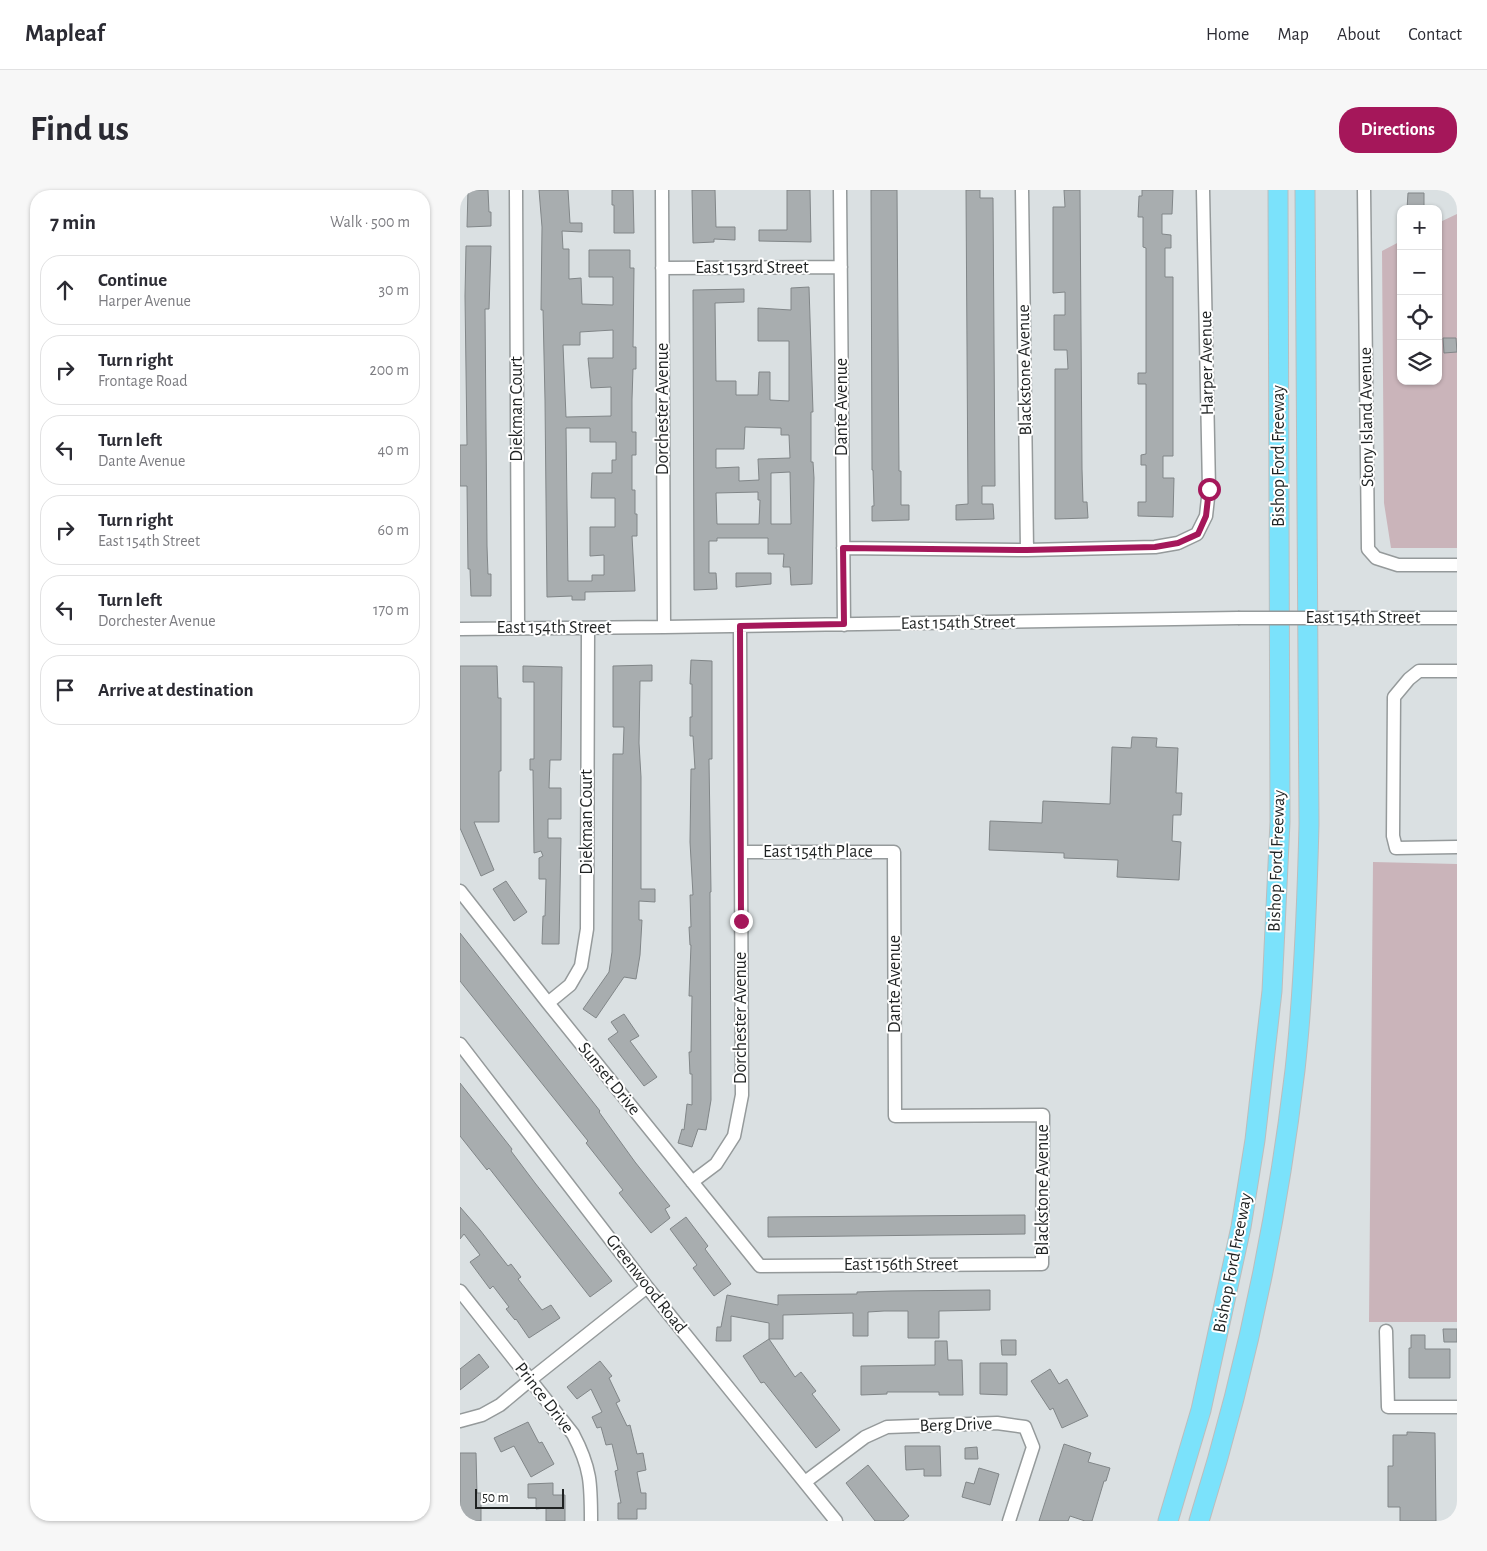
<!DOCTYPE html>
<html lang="en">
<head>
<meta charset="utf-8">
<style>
	body { margin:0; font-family:"Alegreya Sans",sans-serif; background:#f7f7f7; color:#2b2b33 }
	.controls { position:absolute; right:15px; top:15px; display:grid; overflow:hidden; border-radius:10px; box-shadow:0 1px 4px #0004 }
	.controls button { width:45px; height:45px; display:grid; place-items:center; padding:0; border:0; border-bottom:1px solid #e1e1e2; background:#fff; color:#2b2b33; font:25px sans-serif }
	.scale { position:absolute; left:15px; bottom:12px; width:89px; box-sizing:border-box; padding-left:5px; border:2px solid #1f2222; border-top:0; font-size:14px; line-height:18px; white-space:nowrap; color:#1f2222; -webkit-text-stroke:4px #fff; paint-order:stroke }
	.stop { position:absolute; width:15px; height:15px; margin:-11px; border:4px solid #a5175a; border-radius:50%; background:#fff }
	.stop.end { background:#a5175a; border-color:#fff; box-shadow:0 1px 5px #0008 }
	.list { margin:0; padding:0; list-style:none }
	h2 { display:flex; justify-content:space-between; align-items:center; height:65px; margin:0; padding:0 20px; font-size:21px }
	h2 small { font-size:16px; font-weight:400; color:#7c7c81 }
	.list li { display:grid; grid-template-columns:32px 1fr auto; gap:15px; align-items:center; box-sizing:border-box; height:70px; margin:0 10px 10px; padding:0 10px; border:1px solid #e1e1e2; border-radius:20px }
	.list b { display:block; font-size:19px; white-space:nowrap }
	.list p { margin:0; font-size:16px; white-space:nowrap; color:#7c7c81 }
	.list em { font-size:16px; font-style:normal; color:#7c7c81 }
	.icon { flex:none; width:28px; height:28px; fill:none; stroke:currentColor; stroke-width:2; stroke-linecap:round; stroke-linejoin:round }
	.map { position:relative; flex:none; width:997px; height:1331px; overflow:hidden; border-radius:20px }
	header { display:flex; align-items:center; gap:30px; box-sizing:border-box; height:70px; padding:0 25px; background:#fff; border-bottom:1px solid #e1e1e2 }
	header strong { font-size:24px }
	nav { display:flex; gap:28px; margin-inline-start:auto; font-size:18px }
	.intro { display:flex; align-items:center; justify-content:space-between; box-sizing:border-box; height:120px; padding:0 30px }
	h1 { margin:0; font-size:35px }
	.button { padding:12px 22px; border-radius:20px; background:#a5175a; color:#fff; font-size:18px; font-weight:700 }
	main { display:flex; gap:30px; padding:0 30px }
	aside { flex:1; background:#fff; border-radius:20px; box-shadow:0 1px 4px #0004 }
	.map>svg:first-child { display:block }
	.green { fill:#cab4ba }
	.building { fill:#a8adaf; stroke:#818688; fill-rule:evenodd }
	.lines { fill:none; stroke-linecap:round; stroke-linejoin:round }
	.minor-casing { stroke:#959a9b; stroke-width:15 }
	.highway-casing { stroke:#bcbdbd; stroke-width:21 }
	.minor { stroke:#fff; stroke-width:12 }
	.highway { stroke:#7be2fb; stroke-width:19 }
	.minor-bridge-casing { stroke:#959a9b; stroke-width:15; stroke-linecap:butt }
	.minor-bridge { stroke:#fff; stroke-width:12 }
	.route { stroke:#a5175a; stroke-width:6 }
	.labels { text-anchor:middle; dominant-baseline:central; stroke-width:4; stroke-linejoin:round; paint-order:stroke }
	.street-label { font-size:18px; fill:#1f2222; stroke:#fff }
</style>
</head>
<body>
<header>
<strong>Mapleaf</strong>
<nav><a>Home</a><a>Map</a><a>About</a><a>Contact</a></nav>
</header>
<div class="intro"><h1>Find us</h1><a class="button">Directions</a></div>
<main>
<aside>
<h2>7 min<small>Walk · 500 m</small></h2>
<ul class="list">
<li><svg class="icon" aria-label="ahead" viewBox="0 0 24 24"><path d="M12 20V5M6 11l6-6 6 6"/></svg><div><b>Continue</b><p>Harper Avenue</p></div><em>30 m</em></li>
<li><svg class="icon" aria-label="right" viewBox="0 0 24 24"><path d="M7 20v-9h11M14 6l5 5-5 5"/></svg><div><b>Turn right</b><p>Frontage Road</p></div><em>200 m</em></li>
<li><svg class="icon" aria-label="left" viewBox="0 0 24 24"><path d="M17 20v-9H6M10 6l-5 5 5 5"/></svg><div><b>Turn left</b><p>Dante Avenue</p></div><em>40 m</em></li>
<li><svg class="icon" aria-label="right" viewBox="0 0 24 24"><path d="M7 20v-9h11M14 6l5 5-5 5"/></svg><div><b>Turn right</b><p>East 154th Street</p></div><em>60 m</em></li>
<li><svg class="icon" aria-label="left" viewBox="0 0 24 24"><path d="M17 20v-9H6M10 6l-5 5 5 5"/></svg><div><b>Turn left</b><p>Dorchester Avenue</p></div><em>170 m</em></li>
<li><svg class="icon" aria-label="arrive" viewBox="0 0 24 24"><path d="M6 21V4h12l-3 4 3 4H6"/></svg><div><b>Arrive at destination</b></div></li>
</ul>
</aside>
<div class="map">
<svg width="997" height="1331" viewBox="0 0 997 1331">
	<rect width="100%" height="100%" fill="#dae0e2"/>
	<path class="green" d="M997,24V358H931L924,313L922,61L941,51V191H978V33Z
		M913,672L997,674V1132H909Z"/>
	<path class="building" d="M8,0H28L29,22H31V36L7,37Z
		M79,0H108L110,33H122V42L102,41L103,59H109V89L121,88L122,114L153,115V87H129V60H170V78H174L173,157H176V179H173L172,209V242H176V265H172V300H175V324H177V346H172L175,401L125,402V410H112V406L87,407L85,210L83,120H81L82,37ZM153,140V168H128L131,198L151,197V226L106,227L103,155H120V142ZM106,238H130V252H156V270H152V283H132L131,308H155V337H130V366L144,365V385H132V391H108Z
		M152,0H173L174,43H154V15H152Z
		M232,0H255L256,37H275V50L254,49V52L233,53Z
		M327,0H350L351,52L299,51V40H327Z
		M411,0H437L439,281H441V315H449V330L412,331V316H414L413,280H412Z
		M506,0H520V8H533L535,296H522V314H533L534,329L496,330V315L508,314Z
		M604,0H620L622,279L623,312H627L628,328L595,329V179H608L607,160H594V125H605V102L593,103V17H605Z
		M682,0H713L712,24H702V44L711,45V58H705V87H713V266H703V288H714L713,327L678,326V312H686V275H681V265L686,264V194H678V183H686V58L683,57V27H678L679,6H682Z
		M948,3H964V19H947Z
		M6,56H31L29,119H25L27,356L28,384H31V406H11L10,379H8L7,296H0V255H7L5,106Z
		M349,97L353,222H351V272H353L354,288L352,394L331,395L330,377H323L324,364H308V348H257V351H249V383H256L257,399L234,400L233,100L284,99V112L255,113L256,191H276V205H298L299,182H310V210L329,211V151H298V118L331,120V98ZM285,237L321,238V245H329L330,268L298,269L299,290L279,291V277L256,278V259H284ZM330,282L331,334H311V283ZM298,302V310H300L299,334H257L256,303Z
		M983,148H996L997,162L984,163Z
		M276,383H311V394L276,397Z
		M231,470L252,471V569H249L251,702H250L251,910L246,940L238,939L232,957L218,953L222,939L224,940L227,914L232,915V884H230L229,862H231L232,806H229L231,755H230L229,737H231L230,705H233L230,652L231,579H235L233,546H230V527H232V494H230Z
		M192,475V491H180L179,553L181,587V699H195V712L179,711V730H182L180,765L176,789L164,787L136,828L123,819L149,782L152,762L153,564H163L164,537H153V476Z
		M0,476H37L38,508H41V581H39V632H14L34,680L21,686L0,638Z
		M63,476L102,477L101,570H90L89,598H101V629H88V648H101L99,754H82L83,726H85L86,689H79V668L83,666L81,661L74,663L73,580H70V569H74V492H63Z
		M672,547L697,548L696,557L718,558L716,603H722L721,625H713L712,651L721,652L719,690L657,687L658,670L604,668V663L529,660L530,631L582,633L583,611L650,614L652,557L671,558Z
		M46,691L67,722L54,731L33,699Z
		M0,743L140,921L139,922L175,972L210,1016L205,1019L210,1028L191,1043L159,1003L163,1000L126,953L128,951L0,791Z
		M164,824L179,846L170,851L197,887L184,896L148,849L158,842L151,832Z
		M0,893L52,959L51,961L75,993L152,1091L130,1107L29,978L27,980L0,946Z
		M0,1017L20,1040L48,1076L51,1074L61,1087L58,1089L82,1120L91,1115L100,1128L69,1148L56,1129L55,1130L46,1119L49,1117L33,1096L30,1099L10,1072L20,1065L4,1044L0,1049Z
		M565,1025V1044L308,1047V1027Z
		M226,1027L248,1056L245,1059L271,1094L254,1106L233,1078L237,1075L210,1039Z
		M530,1100V1120L479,1121V1148H448V1121H424L408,1122V1146H393V1123L323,1125V1149H309V1133L271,1126V1151H256L257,1137H261L267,1105L318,1115V1105L397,1104V1102L431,1101Z
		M983,1139H997V1152H984Z
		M951,1145H965V1159H990V1188H949V1158H951Z
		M309,1149L335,1187L341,1182L356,1201L352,1204L380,1240L356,1258L304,1192L301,1193L283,1166Z
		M541,1150H556V1165H542Z
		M475,1151H487L488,1170H502L503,1205H479V1202H427V1204L401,1205V1176L475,1175Z
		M19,1164L29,1177L0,1200V1179Z
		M140,1171L152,1186L149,1188L160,1211L156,1213L167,1236L170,1235L177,1264L183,1263L186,1280L177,1282L181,1303H186V1319H177V1329H158V1313H161L155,1281L158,1280L152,1254L146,1255L141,1237L137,1238L132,1227L142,1222L131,1199L117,1209L107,1197Z
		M520,1173H547V1205L520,1204Z
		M590,1179L599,1194L607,1189L628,1226L602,1238L593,1218L590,1220L571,1191Z
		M68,1232L79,1253L82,1252L94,1274L71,1287L54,1256L41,1262L34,1248Z
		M947,1242L975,1243L976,1331H940V1317H928V1276H933V1245H947Z
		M604,1254L631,1263L628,1272L650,1278L646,1291H644L632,1331H625L610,1326L608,1331H579Z
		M445,1256H480L481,1286H464V1279L446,1280Z
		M517,1257L518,1269H505V1258Z
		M0,1263H16L17,1303H21V1331H0Z
		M408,1275L449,1326L443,1331H415L386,1293Z
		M519,1278L539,1284L530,1315L502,1307L506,1292L514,1294Z
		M93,1293V1305H105V1331H86V1318L76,1319V1308H68V1294Z"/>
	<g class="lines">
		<g class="minor-casing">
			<path id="minor" d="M56,0L58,438
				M202,0L204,437
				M380,0L384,435
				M562,0L567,360
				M904,0L908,359L916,368L938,375H997
				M202,78L381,77
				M383,358L567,360L695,357L718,353L737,344L746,326L749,299L743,0
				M889,428H997
				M0,439L204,437L778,428
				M997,481H959L949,489L934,507L933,646L936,658L997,657
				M0,701L88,813L300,1076L582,1074L583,925L435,926L434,662H281
				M88,813L110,795L121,776L127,739L128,438
				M0,854L187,1097L376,1331
				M232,992L256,974L274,946L282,905L280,436
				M0,1101L113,1244C131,1278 131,1294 131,1331
				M926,1141L928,1217H997
				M0,1231L22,1225L40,1215L70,1190L187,1097
				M345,1292L405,1247L427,1237L537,1233L565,1237L573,1257L549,1331"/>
		</g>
		<g class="highway-casing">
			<path id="highway" d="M708,1331L741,1220L781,1037L795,950L812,801L820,632L818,0
				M739,1331C785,1185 817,1032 835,880C844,798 847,716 849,634L845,0"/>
		</g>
		<use href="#minor" class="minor"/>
		<use href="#highway" class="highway"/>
		<g class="minor-bridge-casing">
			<path id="minor-bridge" d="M778,428H889"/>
		</g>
		<use href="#minor-bridge" class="minor-bridge"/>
	</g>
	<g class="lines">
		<path class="route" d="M281,731L280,436L384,434L383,358L567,360L695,357L718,353L738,344L746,326L749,299"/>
	</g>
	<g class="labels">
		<g class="street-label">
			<text x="292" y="78">East 153rd Street</text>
			<text transform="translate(747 173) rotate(-91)">Harper Avenue</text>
			<text transform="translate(565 180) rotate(-91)">Blackstone Avenue</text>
			<text transform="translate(382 217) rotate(-90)">Dante Avenue</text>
			<text transform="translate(57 219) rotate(-90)">Diekman Court</text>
			<text transform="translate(203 219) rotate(-90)">Dorchester Avenue</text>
			<text transform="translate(907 227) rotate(-91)">Stony Island Avenue</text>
			<text transform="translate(819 266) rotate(-90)">Bishop Ford Freeway</text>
			<text x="903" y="428">East 154th Street</text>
			<text transform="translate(498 433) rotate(-1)">East 154th Street</text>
			<text x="94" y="438">East 154th Street</text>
			<text transform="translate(127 632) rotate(-90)">Diekman Court</text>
			<text x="358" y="662">East 154th Place</text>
			<text transform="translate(817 671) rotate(-88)">Bishop Ford Freeway</text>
			<text transform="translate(435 794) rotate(-90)">Dante Avenue</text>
			<text transform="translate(281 828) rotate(-90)">Dorchester Avenue</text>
			<text transform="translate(149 889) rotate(51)">Sunset Drive</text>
			<text transform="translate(583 1000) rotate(-90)">Blackstone Avenue</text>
			<text transform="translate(773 1073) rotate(-79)">Bishop Ford Freeway</text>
			<text x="441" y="1075">East 156th Street</text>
			<text transform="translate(186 1094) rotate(52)">Greenwood Road</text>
			<text transform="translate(84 1208) rotate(52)">Prince Drive</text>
			<text transform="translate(496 1235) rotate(-2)">Berg Drive</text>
		</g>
	</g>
</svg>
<div class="controls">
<button>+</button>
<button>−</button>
<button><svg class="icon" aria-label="locate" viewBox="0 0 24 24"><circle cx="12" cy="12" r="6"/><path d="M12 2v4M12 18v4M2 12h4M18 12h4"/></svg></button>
<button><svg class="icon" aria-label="layers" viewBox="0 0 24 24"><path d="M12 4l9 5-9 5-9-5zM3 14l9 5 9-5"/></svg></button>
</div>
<div class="scale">50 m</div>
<div class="stop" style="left:749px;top:299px"></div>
<div class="stop end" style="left:281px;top:731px"></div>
</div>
</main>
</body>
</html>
